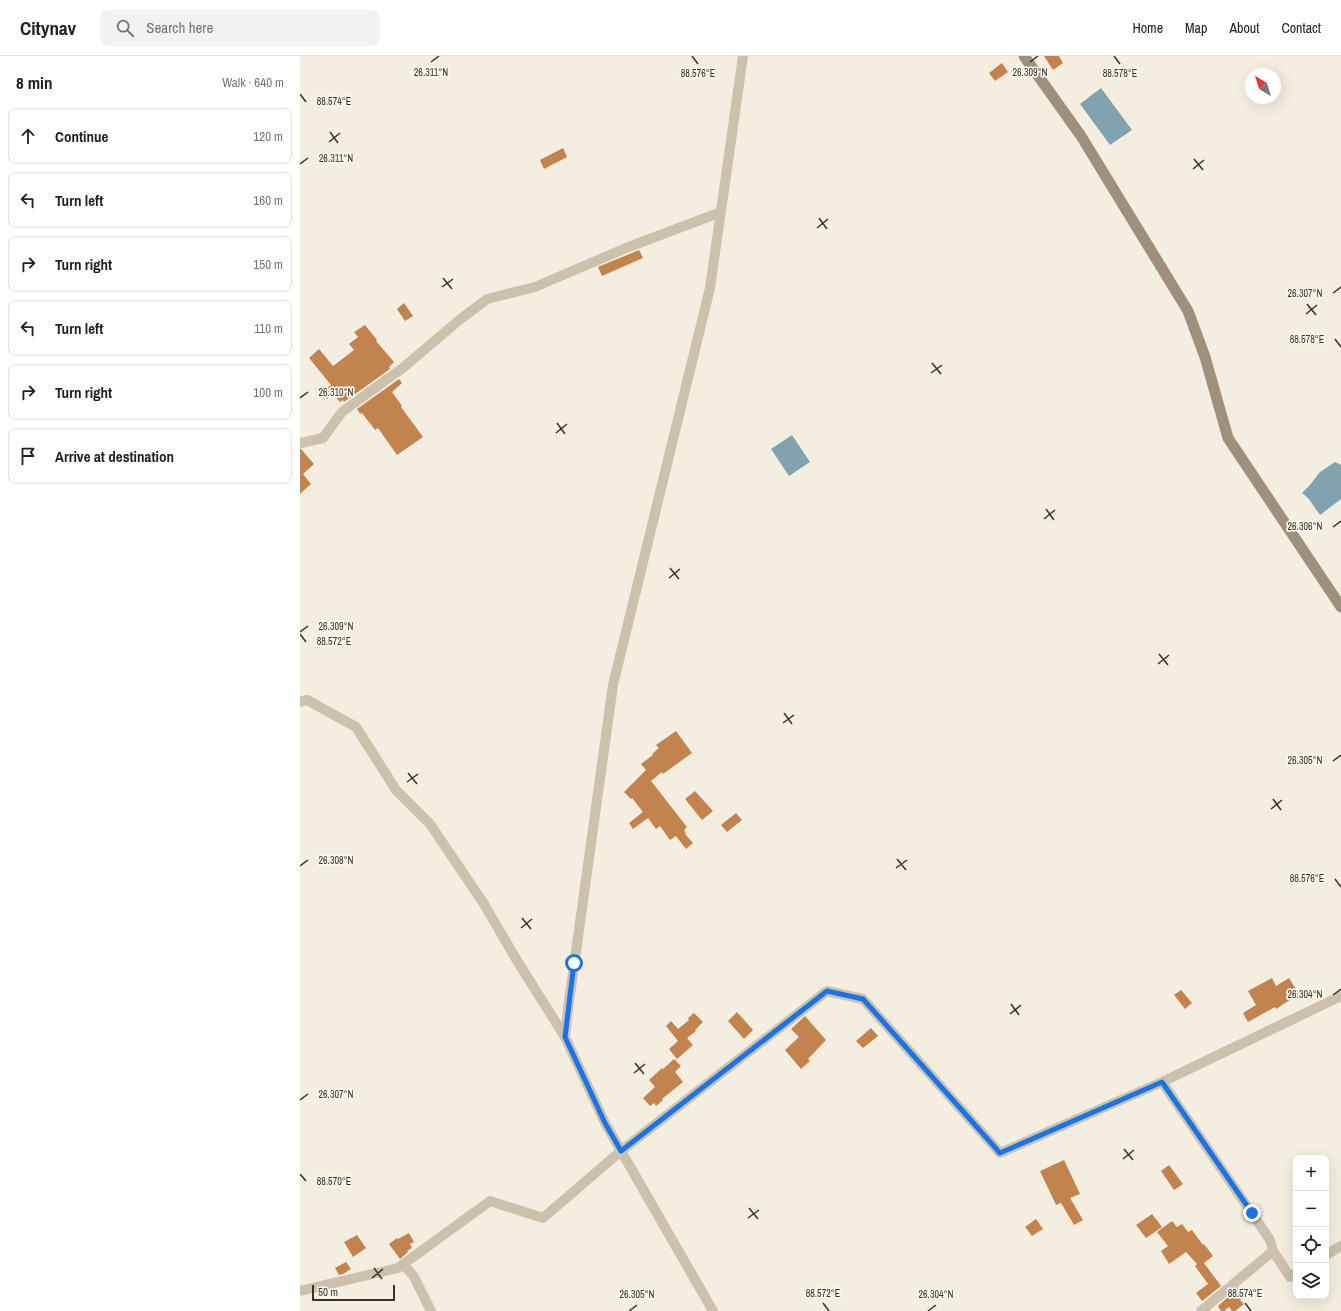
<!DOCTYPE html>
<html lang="en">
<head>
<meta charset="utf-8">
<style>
	body { margin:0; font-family:"Archivo Narrow",sans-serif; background:#f2f2f2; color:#202124 }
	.controls { position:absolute; right:12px; bottom:12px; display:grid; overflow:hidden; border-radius:8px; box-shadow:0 4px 16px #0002 }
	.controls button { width:36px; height:36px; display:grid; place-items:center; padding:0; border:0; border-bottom:1px solid #e0e0e0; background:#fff; color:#202124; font:20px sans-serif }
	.compass { position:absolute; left:945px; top:12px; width:36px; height:36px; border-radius:50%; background:#fff; box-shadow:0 4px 16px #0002; rotate:322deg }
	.scale { position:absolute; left:12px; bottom:10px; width:83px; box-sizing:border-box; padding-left:4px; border:2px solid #39322b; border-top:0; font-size:11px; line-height:14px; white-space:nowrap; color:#39322b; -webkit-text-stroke:3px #faf7ed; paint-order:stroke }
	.stop { position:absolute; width:12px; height:12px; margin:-9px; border:3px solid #1a73e8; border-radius:50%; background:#fff }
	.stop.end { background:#1a73e8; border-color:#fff; box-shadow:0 1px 4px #0008 }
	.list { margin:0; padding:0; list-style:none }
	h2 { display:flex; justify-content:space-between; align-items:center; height:52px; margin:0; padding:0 16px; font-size:17px }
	h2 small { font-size:13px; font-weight:400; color:#757577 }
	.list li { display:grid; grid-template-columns:26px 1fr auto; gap:12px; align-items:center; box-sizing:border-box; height:56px; margin:0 8px 8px; padding:0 8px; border:1px solid #e0e0e0; border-radius:8px }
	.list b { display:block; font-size:15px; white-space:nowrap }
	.list em { font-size:13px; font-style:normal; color:#757577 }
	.icon { flex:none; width:22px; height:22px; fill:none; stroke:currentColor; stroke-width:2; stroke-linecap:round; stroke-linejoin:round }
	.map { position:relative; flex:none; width:1041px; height:1255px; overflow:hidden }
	header { display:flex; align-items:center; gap:24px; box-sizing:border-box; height:56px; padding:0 20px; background:#fff; border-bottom:1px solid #e0e0e0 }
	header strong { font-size:19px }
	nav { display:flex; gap:22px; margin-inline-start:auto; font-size:14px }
	.search { width:280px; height:36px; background:#f2f2f2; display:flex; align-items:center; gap:10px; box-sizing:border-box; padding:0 14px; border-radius:8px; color:#757577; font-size:15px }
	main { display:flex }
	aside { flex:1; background:#fff }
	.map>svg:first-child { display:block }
	.water { fill:#80a3af }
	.building { fill:#c3834e }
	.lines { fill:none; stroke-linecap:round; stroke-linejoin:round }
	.minor { stroke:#cbc1ac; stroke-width:10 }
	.secondary { stroke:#9f907d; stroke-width:11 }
	.route { stroke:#1a73e8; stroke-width:5 }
	.ticks { fill:none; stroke:#39322b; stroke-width:1.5 }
	.ticks-label { font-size:10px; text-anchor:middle; fill:#39322b; stroke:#faf7ed; stroke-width:3.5; stroke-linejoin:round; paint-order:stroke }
</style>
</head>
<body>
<header>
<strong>Citynav</strong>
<div class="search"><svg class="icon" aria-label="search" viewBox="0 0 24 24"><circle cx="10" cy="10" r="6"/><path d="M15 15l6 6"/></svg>Search here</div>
<nav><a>Home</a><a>Map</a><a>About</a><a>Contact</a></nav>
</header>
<main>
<aside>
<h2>8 min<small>Walk · 640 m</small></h2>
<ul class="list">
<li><svg class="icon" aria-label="ahead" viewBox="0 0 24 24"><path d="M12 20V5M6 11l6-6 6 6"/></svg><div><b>Continue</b></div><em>120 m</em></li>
<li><svg class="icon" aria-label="left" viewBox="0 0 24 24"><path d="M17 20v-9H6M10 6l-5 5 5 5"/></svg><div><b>Turn left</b></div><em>160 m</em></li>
<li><svg class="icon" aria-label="right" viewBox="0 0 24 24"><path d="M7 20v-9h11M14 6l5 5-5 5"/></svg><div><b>Turn right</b></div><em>150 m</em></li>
<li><svg class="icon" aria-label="left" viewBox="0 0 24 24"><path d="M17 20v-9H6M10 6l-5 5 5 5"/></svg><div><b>Turn left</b></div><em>110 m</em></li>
<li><svg class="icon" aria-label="right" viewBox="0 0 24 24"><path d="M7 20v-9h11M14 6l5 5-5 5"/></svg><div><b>Turn right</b></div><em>100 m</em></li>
<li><svg class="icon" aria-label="arrive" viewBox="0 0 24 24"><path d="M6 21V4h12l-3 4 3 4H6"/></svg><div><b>Arrive at destination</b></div></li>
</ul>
</aside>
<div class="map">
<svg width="1041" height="1255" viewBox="0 0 1041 1255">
	<rect width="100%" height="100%" fill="#f3eee0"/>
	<path class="water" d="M801,32L832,74L810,89L780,48Z
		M492,379L510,406L489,420L471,393Z
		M1035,406L1041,409V443L1020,459L1008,442L1002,437L1010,429L1020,416Z"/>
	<path class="building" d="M744,0H759L763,7L753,14Z
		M702,7L708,16L695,25L689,17Z
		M263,92L267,101L244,113L240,104Z
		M339,194L343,202L302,220L298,211Z
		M104,247L113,260L105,265L97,253Z
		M65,269L77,284L76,285L94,306L89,311L90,313L44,346L43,344L40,346L33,338L27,343L22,336L31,329L9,302L19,293L33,310L54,294L49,288L58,281L54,276Z
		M99,323L102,327L92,336L102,350L101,351L123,381L97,399L78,372L75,374L62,357L60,358L57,353Z
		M0,393H1L14,408L3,418L11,428L0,438Z
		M376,675L392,697L363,718L362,716L351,725L387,771L384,774L386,777L385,778L393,787L386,793L376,780L370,784L360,770L356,773L348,762L333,773L329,767L343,756L332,742L331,743L324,736L346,714L341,708L353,699L352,698L359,692L356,689Z
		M395,735L413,755L402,764L385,743Z
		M436,757L442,764L427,776L421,769Z
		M972,922L976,930L989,922L999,938L976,953L975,951L948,966L943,957L956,949L948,935Z
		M881,934L892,947L885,953L874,939Z
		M437,956L453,974L444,983L428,965Z
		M394,957L403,966L395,974L396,975L387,982L393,989L377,1003L369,993L378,985L366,970L371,965L378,973L389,964L388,962Z
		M505,960L526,984L508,1003L510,1005L501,1013L485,994L499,981L491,973Z
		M571,972L578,980L563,992L556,985Z
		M374,1003L381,1010L375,1016L383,1026L362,1043L363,1044L356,1050L354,1047L350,1050L343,1042L355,1031L349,1024L362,1012L363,1013Z
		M764,1104L780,1138L770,1142L783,1164L774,1169L761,1147L756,1149L740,1115Z
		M869,1109L883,1128L874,1134L861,1115Z
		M852,1158L862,1171L846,1182L836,1169Z
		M736,1163L743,1173L732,1180L725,1171Z
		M872,1165L877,1171L882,1168L888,1176L892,1174L903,1189L904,1188L913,1200L904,1207L921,1230L902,1245L896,1237L908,1228L895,1210L897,1208L886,1196L869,1208L861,1195L868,1190L857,1176Z
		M109,1177L114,1186L110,1188L112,1192L107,1195L108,1196L100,1203L89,1188L97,1182L98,1183Z
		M57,1179L66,1192L53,1201L44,1186Z
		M46,1206L51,1213L43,1218L39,1219L35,1212Z
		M939,1231L946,1240L940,1244L944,1248L935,1255H932L929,1251L924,1255H921L918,1250Z"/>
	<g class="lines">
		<path class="minor" d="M0,387L23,382L42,356L104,311L158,265L187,243L235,231L326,192L421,156
			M0,646L7,644L56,671L96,734L130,768L184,848L216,903L265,981
			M862,1026L970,1184L973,1195L990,1221L996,1217
			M1026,1199L1041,1190
			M103,1208L113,1219L131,1255
			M0,1235L98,1212L190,1145L243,1162L321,1095L527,935L563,943L700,1097L862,1026L1041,940
			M413,1255L305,1067L265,981L268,953L313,629L410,232L443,0
			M901,1255L973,1195"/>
		<path class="secondary" d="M724,0L781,80L888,255L905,301L928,382L1041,551"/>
	</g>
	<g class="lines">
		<path class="route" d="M274,907L265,981L305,1067L321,1095L527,935L563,943L700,1097L862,1026L952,1157"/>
	</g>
	<path class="ticks" d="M392,0L398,8M814,0L820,8M131,6L139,0M730,6L738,0M0,38L6,46M30,76L38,87M29,86L40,77M894,103L903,114M0,108L8,102M893,113L904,104M519,162L527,173M517,172L528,163M143,222L152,233M142,231L153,223M1033,237L1041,231M1007,248L1016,259M1006,258L1017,249M1035,283L1041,291M632,307L641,318M631,317L642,309M0,342L8,336M257,367L265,378M256,377L267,368M746,453L754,464M744,463L755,454M1033,471L1041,465M370,512L379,523M369,522L380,513M0,576L8,570M0,578L6,586M859,598L868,609M858,608L869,599M484,657L492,668M483,667L494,659M1033,705L1041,699M108,717L117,728M107,726L118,718M973,743L981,754M971,753L982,744M597,803L606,814M0,810L8,804M596,812L607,804M1035,823L1041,831M222,862L231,873M221,872L232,863M1033,939L1041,933M711,948L719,959M710,958L721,949M335,1007L344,1018M334,1017L345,1008M0,1044L8,1038M824,1093L833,1104M823,1103L834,1094M0,1118L6,1125M449,1152L458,1163M448,1162L459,1154M74,1212L82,1223M72,1222L83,1213M523,1247L529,1255M945,1247L951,1255M329,1255L337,1249M628,1255L636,1249"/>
	<g class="ticks-label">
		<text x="131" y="20">26.311°N</text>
		<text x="730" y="20">26.309°N</text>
		<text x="398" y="21">88.576°E</text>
		<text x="820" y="21">88.578°E</text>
		<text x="34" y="49">88.574°E</text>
		<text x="36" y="106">26.311°N</text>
		<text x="1005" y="241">26.307°N</text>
		<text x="1007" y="287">88.578°E</text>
		<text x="36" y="340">26.310°N</text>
		<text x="1005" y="474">26.306°N</text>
		<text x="36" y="574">26.309°N</text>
		<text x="34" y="589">88.572°E</text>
		<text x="1005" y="708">26.305°N</text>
		<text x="36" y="808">26.308°N</text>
		<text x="1007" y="826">88.576°E</text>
		<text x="1005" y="942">26.304°N</text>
		<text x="36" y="1042">26.307°N</text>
		<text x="34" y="1129">88.570°E</text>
		<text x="523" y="1241">88.572°E</text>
		<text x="945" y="1241">88.574°E</text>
		<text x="337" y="1242">26.305°N</text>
		<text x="636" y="1242">26.304°N</text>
	</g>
</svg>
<div class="controls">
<button>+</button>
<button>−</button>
<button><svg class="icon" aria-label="locate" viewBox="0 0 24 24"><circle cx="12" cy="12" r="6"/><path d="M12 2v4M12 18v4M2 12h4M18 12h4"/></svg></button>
<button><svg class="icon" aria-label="layers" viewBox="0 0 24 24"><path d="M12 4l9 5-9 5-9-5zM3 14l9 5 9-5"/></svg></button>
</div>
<svg class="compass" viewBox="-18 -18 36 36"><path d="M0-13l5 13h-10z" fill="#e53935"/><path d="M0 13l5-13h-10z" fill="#757577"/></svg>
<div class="scale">50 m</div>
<div class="stop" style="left:274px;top:907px"></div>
<div class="stop end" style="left:952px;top:1157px"></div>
</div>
</main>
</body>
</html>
